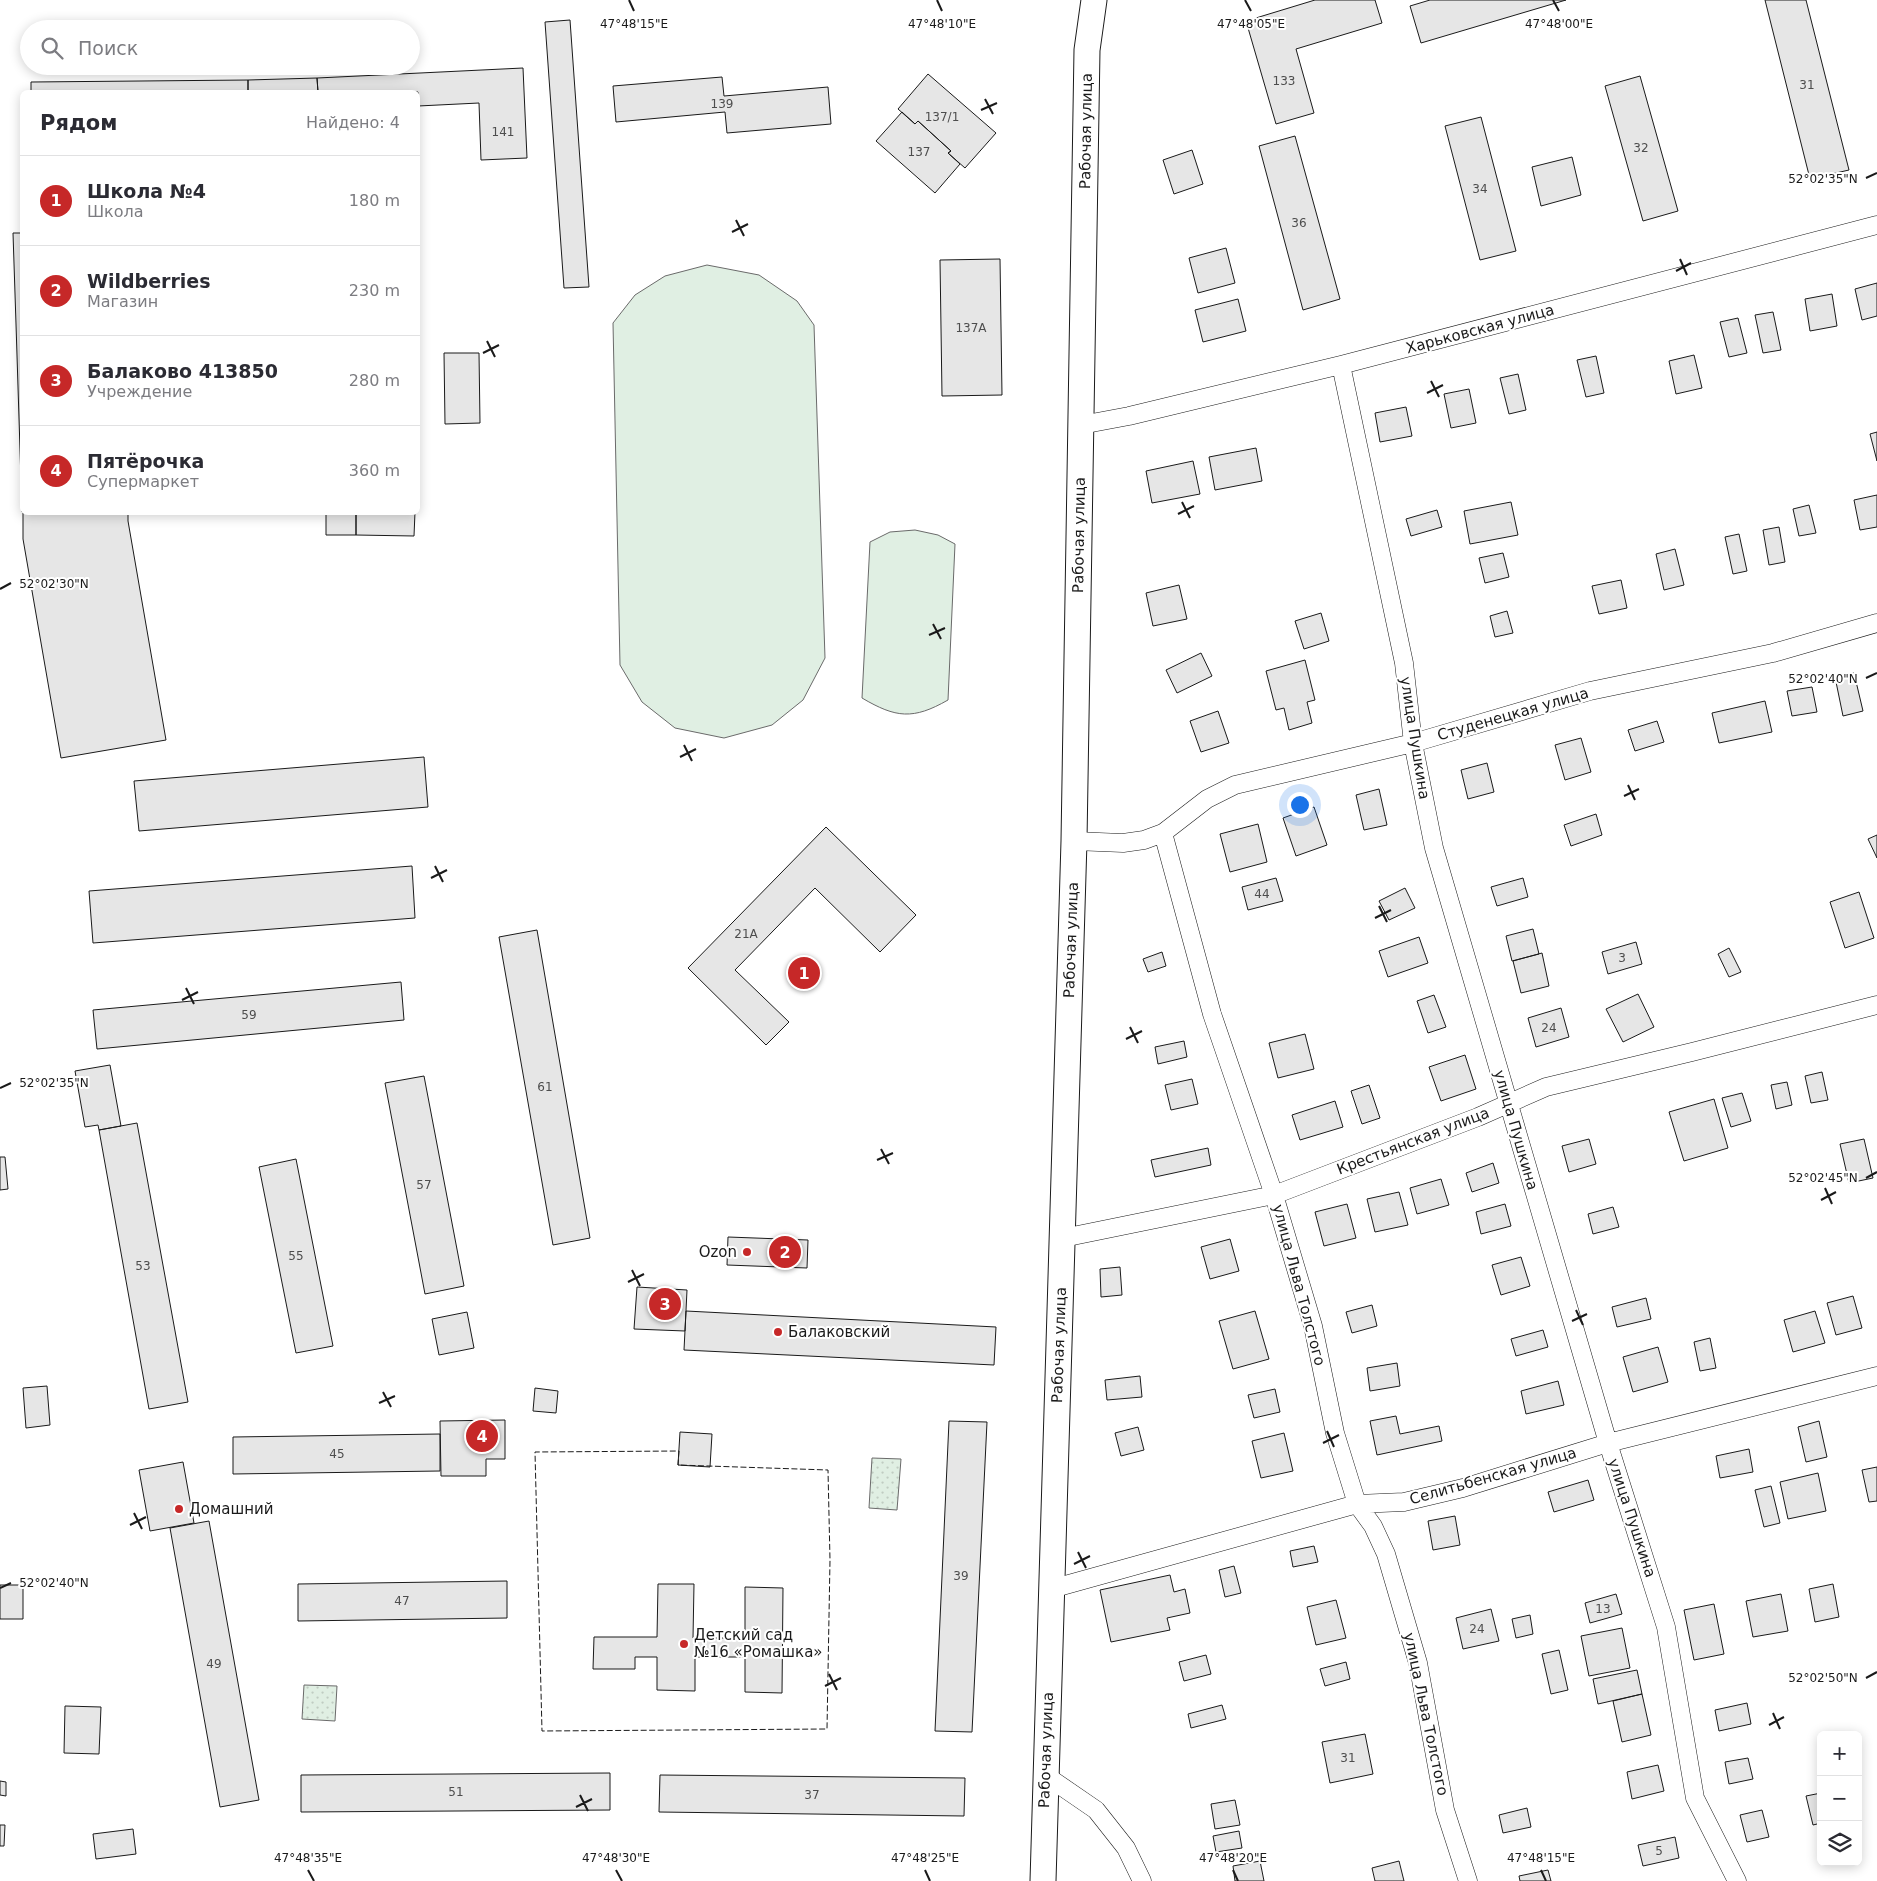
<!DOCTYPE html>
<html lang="ru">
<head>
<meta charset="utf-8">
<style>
	body { margin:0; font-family:"DejaVu Sans",sans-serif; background:#f2f2f3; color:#2b2b33 }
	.controls { position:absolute; right:15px; bottom:15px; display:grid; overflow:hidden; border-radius:8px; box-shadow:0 2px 12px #0003 }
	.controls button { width:45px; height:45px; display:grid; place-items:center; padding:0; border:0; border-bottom:1px solid #e1e1e2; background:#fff; color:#2b2b33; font:25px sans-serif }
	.you { position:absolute; left:1299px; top:804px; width:18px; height:18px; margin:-12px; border:4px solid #fff; border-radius:50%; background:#1a73e8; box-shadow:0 0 0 8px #1a73e833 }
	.badge { display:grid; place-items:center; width:32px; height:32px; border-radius:50%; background:#c62828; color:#fff; font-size:16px; font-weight:700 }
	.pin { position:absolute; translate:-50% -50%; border:2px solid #fff; box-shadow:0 1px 5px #0006 }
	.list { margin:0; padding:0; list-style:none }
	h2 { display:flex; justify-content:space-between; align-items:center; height:65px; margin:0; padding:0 20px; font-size:21px }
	h2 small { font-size:16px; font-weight:400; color:#7c7c81 }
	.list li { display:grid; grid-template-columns:32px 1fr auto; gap:15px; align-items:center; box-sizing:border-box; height:90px; padding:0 20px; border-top:1px solid #e1e1e2 }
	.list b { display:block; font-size:19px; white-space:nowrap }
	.list p { margin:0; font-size:16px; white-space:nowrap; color:#7c7c81 }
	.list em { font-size:16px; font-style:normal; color:#7c7c81 }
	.icon { flex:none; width:28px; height:28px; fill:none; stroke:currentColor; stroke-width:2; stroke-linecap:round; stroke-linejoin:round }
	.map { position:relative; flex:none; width:1877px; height:1881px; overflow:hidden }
	.search { position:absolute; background:#fff; box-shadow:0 2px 12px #0003; left:20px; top:20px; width:400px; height:55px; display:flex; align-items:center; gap:12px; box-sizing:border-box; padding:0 18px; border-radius:28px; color:#7c7c81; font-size:19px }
	.panel { position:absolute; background:#fff; box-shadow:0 2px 12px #0003; left:20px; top:90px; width:400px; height:425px; border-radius:8px }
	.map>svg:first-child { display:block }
	.park { fill:url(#park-dots); stroke:#6a6a6a }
	.pitch { fill:#e0efe3; stroke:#6a6a6a }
	.building { fill:#e6e6e6; stroke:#1a1a1a }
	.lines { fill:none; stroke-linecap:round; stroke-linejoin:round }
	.street-casing { stroke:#1a1a1a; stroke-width:19 }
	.secondary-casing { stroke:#1a1a1a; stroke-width:27 }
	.street { stroke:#fff; stroke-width:18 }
	.secondary { stroke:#fff; stroke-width:25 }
	.fence { stroke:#1a1a1a; stroke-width:1; stroke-dasharray:6 2.5; stroke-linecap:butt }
	.ticks { fill:none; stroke:#1a1a1a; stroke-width:2 }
	.poi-dot { fill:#c62828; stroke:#fff; stroke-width:2 }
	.labels { text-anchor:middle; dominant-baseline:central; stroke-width:4; stroke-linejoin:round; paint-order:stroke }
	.number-label { font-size:12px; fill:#4d4d4d }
	.street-label { font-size:15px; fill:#1a1a1a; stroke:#fff }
	.poi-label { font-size:15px; fill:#1a1a1a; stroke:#fff; text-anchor:start }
	.ticks-label { font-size:12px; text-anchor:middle; fill:#1a1a1a; stroke:#fff; stroke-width:4; stroke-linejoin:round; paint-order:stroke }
</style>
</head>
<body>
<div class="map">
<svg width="1877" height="1881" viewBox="0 0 1877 1881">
	<defs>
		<pattern id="park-dots" width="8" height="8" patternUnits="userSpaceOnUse" patternTransform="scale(1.25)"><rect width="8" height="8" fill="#e0efe3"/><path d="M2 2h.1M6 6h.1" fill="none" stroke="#c0ccc2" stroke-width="1.8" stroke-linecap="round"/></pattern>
	</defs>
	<rect width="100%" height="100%" fill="#fff"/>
	<path class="park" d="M872,1458L901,1459L897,1510L869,1508Z
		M304,1685L337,1686L335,1721L302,1719Z"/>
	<path class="pitch" d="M707,265L759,275L797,301L814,325L825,658L803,700L772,725L724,738L675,728L642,702L620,665L613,323L635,295L665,276Z
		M915,530L938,535L955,544L948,700C913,720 896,718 862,698L870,542L890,532Z"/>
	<path class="building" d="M1315,0H1375L1382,23L1296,49L1314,113L1276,124L1246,21Z
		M1430,0H1566L1421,43L1410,6Z
		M1765,0H1806L1849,170L1810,179Z
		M570,20L589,287L564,288L545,22Z
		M523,68L527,158L481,160L479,103L418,106V92H318L317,78Z
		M928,74L996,133L965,168L948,153L951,151L918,121L915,124L898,109Z
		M1640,76L1678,211L1643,221L1605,86Z
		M722,77L724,96L828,87L831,124L727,133L725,112L616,122L613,86Z
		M317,78L318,92H248V80Z
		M248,80V92H31V82Z
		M902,112L915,124L918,121L951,151L948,153L960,164L935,193L876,141Z
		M1481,117L1516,251L1480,260L1445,126Z
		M1295,136L1340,299L1303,310L1259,146Z
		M1192,150L1203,184L1174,194L1163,160Z
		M1572,157L1581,195L1541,206L1532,167Z
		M13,233H22V512L16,324Z
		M1226,248L1235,283L1198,293L1189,258Z
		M1000,259L1002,395L942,396L940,260Z
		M1877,283V316L1862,320L1855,289Z
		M1832,294L1837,326L1810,331L1805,299Z
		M1238,299L1246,331L1203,342L1195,310Z
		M1773,312L1781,350L1763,353L1755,315Z
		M1738,318L1747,353L1729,357L1720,322Z
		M444,353H479L480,423L445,424Z
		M1694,355L1702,388L1676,394L1669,361Z
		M1596,356L1604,393L1586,397L1577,360Z
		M1518,374L1526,410L1509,414L1500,378Z
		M1469,389L1476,423L1451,428L1444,394Z
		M1406,407L1412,436L1380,442L1375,413Z
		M1877,432V461L1870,434Z
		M1256,448L1262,481L1215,490L1209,457Z
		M1193,461L1200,494L1152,503L1146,471Z
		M1877,495V527L1860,530L1854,500Z
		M1511,502L1518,535L1470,544L1464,511Z
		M1809,505L1816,533L1799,536L1793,509Z
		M1437,510L1442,527L1411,536L1406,519Z
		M23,512H128V521L166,740L61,758L23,539Z
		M326,512H356V535H326Z
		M356,512H415L414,536L356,535Z
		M1779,527L1785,562L1769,565L1763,530Z
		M1739,534L1747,571L1733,574L1725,537Z
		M1675,549L1684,585L1664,590L1656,554Z
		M1503,553L1509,577L1485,583L1479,558Z
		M1621,580L1627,608L1599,614L1592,586Z
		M1179,585L1187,619L1153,626L1146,593Z
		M1507,611L1513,633L1495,637L1490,616Z
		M1321,613L1329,641L1304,649L1295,621Z
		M1201,653L1212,676L1177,693L1166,670Z
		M1305,660L1315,700L1307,702L1312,723L1289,730L1284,708L1276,710L1266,671Z
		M1854,673L1863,711L1843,716L1835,677Z
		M1812,687L1817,712L1792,716L1787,691Z
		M1765,701L1772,732L1719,743L1712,713Z
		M1218,711L1229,743L1201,752L1190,721Z
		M1657,721L1664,742L1635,751L1628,730Z
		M1581,738L1591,772L1565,780L1555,745Z
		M424,757L428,807L139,831L134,781Z
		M1487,763L1494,792L1468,799L1461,770Z
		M1379,789L1387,825L1364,830L1356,795Z
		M1314,807L1327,845L1296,856L1283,818Z
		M1596,814L1602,835L1571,846L1564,825Z
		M1258,824L1267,862L1230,872L1220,834Z
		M826,827L916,915L880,952L815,888L735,970L789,1022L766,1045L688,968Z
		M1877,835V858L1868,839Z
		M412,866L415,918L93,943L89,891Z
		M1276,878L1283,901L1248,910L1242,887Z
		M1523,878L1528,897L1497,906L1491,887Z
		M1405,888L1415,908L1389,920L1379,901Z
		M1859,892L1874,938L1845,948L1830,902Z
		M1533,929L1539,954L1512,961L1506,936Z
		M537,930L590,1238L553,1245L499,937Z
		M1419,937L1428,963L1388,977L1379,951Z
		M1636,942L1642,964L1608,974L1602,952Z
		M1729,948L1741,972L1729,977L1718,954Z
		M1162,952L1166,966L1148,972L1143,959Z
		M1542,953L1549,986L1521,993L1513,961Z
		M401,982L404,1020L97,1049L93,1010Z
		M1638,994L1654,1027L1623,1042L1606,1009Z
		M1434,995L1446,1027L1428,1033L1417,1001Z
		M1561,1008L1569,1037L1536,1047L1528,1018Z
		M1305,1034L1314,1069L1278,1078L1269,1043Z
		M1184,1041L1187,1057L1158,1064L1155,1047Z
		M1465,1055L1476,1089L1441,1101L1429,1067Z
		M110,1065L121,1126L99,1130L98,1125L85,1127L75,1071Z
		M1822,1072L1828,1100L1811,1103L1805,1076Z
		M424,1076L464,1286L425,1294L385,1083Z
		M1192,1079L1198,1104L1171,1110L1165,1085Z
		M1787,1082L1792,1105L1776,1109L1771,1085Z
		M1369,1085L1380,1118L1362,1124L1351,1091Z
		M1742,1093L1751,1121L1731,1127L1722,1098Z
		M1714,1099L1728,1148L1684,1161L1669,1112Z
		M1335,1101L1343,1127L1300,1140L1292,1115Z
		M137,1123L188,1402L149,1409L99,1130Z
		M1589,1139L1596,1164L1569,1172L1562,1146Z
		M1864,1139L1873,1178L1849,1183L1840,1144Z
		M1208,1148L1211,1165L1155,1177L1151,1160Z
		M0,1157H5L8,1189L0,1190Z
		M296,1159L333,1346L296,1353L259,1167Z
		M1493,1163L1499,1183L1472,1192L1466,1173Z
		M1441,1179L1449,1205L1417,1214L1410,1188Z
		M1399,1192L1408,1225L1375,1232L1367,1199Z
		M1347,1204L1356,1238L1324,1246L1315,1212Z
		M1505,1204L1511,1226L1481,1234L1476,1212Z
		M1613,1207L1619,1227L1593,1234L1588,1214Z
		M728,1237L808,1240L807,1268L727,1265Z
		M1230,1239L1239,1271L1210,1279L1201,1247Z
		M1521,1257L1530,1286L1501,1295L1492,1265Z
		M1120,1267L1122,1295L1101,1297L1100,1269Z
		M637,1287L687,1290L685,1331L634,1329Z
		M1853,1296L1862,1328L1836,1335L1827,1303Z
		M1646,1298L1651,1319L1617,1327L1612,1307Z
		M1372,1305L1377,1326L1352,1333L1346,1312Z
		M686,1311L996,1327L994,1365L684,1350Z
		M1255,1311L1269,1359L1233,1369L1219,1321Z
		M1815,1311L1825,1343L1793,1352L1784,1320Z
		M467,1312L474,1348L439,1355L432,1319Z
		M1543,1330L1548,1347L1516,1356L1511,1339Z
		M1710,1338L1716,1368L1700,1371L1694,1342Z
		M1658,1347L1668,1382L1633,1392L1623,1357Z
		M1397,1363L1400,1386L1370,1391L1367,1368Z
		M1140,1376L1142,1397L1107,1400L1105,1380Z
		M1558,1381L1564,1405L1526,1414L1521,1391Z
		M47,1386L50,1425L26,1428L23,1388Z
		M535,1388L558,1391L556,1413L533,1411Z
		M1275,1389L1280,1412L1254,1418L1248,1395Z
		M1396,1416L1400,1434L1439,1426L1442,1441L1377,1455L1370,1421Z
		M505,1420V1459H486V1476H441L440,1421Z
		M949,1421L987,1422L972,1732L935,1731Z
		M1819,1421L1827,1457L1806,1462L1798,1427Z
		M1138,1427L1144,1450L1121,1456L1115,1433Z
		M680,1432L712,1434L710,1467L678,1465Z
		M1284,1433L1293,1471L1261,1478L1252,1441Z
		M440,1434V1471L233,1474V1437Z
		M1749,1449L1753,1472L1720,1478L1716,1456Z
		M183,1462L194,1523L150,1531L139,1470Z
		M1877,1467V1501L1869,1502L1862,1470Z
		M1818,1473L1826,1511L1788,1519L1780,1482Z
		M1588,1480L1594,1500L1554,1512L1548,1492Z
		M1771,1486L1780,1523L1764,1527L1755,1490Z
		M1455,1516L1460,1545L1433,1550L1428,1521Z
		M209,1521L259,1800L220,1807L170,1528Z
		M1314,1546L1318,1562L1293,1567L1290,1551Z
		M1234,1566L1241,1593L1225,1597L1219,1570Z
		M1170,1575L1174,1592L1185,1589L1190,1613L1167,1618L1170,1630L1111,1642L1100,1590Z
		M507,1581V1618L298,1621V1584Z
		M658,1584H694L693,1638H745V1587L783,1588L782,1693L745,1692V1657H695V1691L657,1690V1657H635V1669H593L594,1637H657Z
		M1833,1584L1839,1617L1815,1622L1809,1589Z
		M0,1585H23V1619H0Z
		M1616,1594L1622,1614L1590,1623L1585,1603Z
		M1781,1594L1788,1631L1753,1637L1746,1601Z
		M1336,1600L1346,1638L1316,1645L1307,1607Z
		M1714,1604L1724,1654L1694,1660L1684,1610Z
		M1491,1609L1499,1641L1463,1649L1456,1618Z
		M1530,1615L1533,1634L1516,1638L1512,1619Z
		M1622,1628L1630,1668L1589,1676L1581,1636Z
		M1559,1650L1568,1690L1551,1694L1542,1654Z
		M1206,1655L1211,1674L1184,1681L1179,1662Z
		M1346,1662L1350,1679L1325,1686L1320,1669Z
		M1637,1670L1642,1694L1598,1704L1593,1679Z
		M1642,1694L1651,1735L1622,1742L1613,1701Z
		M1747,1703L1751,1724L1719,1731L1715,1710Z
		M1222,1705L1226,1719L1191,1728L1188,1714Z
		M65,1706L101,1707L99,1754L64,1753Z
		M1365,1734L1373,1774L1330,1783L1322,1742Z
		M1748,1758L1753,1779L1729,1784L1725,1762Z
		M1658,1765L1664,1791L1632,1799L1627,1772Z
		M610,1773V1810L301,1812V1775Z
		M660,1775L965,1778L964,1816L659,1812Z
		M0,1781L6,1782V1796L0,1795Z
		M1821,1793V1823L1813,1825L1806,1796Z
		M1235,1800L1240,1825L1215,1829L1211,1804Z
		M1527,1808L1531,1827L1503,1833L1499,1815Z
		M1762,1810L1769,1837L1747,1842L1740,1815Z
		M0,1825H5L4,1846H0Z
		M133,1829L136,1854L96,1859L93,1834Z
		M1239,1831L1242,1848L1216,1852L1213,1836Z
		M1675,1837L1679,1858L1643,1866L1638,1845Z
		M1260,1861L1264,1881H1235L1233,1866Z
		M1399,1861L1404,1881H1375L1372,1868Z
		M1548,1870L1551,1881H1520L1519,1876Z"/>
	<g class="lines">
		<g class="street-casing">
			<path id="street" d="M1341,365L1404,663L1413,743L1434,848L1608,1443L1666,1627L1695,1798L1737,1881
				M1081,425L1129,416L1341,365L1877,225
				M1163,833L1212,1014L1274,1195L1313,1326L1335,1433L1357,1504L1373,1526L1386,1554L1418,1663L1445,1810L1468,1881
				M1074,841L1123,843L1144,840L1163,833L1207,799L1235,785L1413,743L1590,691L1773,653L1877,623
				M1063,1238L1274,1195L1478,1117L1546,1087L1692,1052L1877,1005
				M1051,1589L1357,1504L1404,1502L1463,1488L1608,1443L1877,1376
				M1045,1775L1096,1810L1126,1848L1142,1881"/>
		</g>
		<g class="secondary-casing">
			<path id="secondary" d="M1043,1881L1074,841L1087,50L1094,0"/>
		</g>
		<use href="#street" class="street"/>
		<use href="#secondary" class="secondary"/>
		<path class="fence" d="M679,1451L678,1465L828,1470L830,1560L827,1729L542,1731L535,1452Z"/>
	</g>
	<path class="ticks" d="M629,0L634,11M937,0L942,11M1245,0L1251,11M1553,0L1559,11M985,99L993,114M981,110L997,103M1866,178L1877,173M736,220L744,236M732,232L748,224M1680,259L1687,275M1676,271L1691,263M487,341L495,357M483,353L499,345M1431,381L1439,397M1427,393L1443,385M1182,502L1190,518M1178,514L1194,506M0,589L11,583M933,624L941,639M929,635L945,628M1866,678L1877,673M684,745L692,761M680,757L696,749M1628,785L1635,800M1624,796L1639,789M435,866L443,882M431,878L447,870M1379,906L1387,922M1375,918L1391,910M186,988L194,1004M182,1000L198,992M1130,1027L1138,1043M1126,1039L1142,1031M0,1088L11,1083M881,1149L889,1164M877,1160L893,1153M1866,1178L1877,1172M1825,1188L1832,1204M1821,1200L1836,1192M632,1270L640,1286M628,1282L644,1274M1576,1310L1583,1325M1572,1321L1587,1314M383,1392L391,1407M379,1403L395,1396M1327,1431L1334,1447M1323,1443L1339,1435M134,1513L142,1529M130,1525L146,1517M1078,1552L1086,1568M1074,1564L1090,1556M0,1588L11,1583M829,1674L837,1690M1866,1678L1877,1672M825,1686L841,1678M1773,1713L1780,1729M1769,1725L1784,1717M580,1795L588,1811M576,1807L592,1799M308,1870L314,1881M616,1870L622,1881M925,1870L930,1881M1233,1870L1238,1881M1541,1870L1546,1881"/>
	<g class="poi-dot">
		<circle cx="747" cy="1252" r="5"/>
		<circle cx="778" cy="1332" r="5"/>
		<circle cx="179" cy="1509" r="5"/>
		<circle cx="684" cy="1644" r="5"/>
	</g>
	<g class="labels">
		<g class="number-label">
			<text x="1284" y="81">133</text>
			<text x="1807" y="85">31</text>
			<text x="722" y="104">139</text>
			<text x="942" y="117">137/1</text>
			<text x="503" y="132">141</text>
			<text x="1641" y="148">32</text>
			<text x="919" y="152">137</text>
			<text x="1480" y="189">34</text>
			<text x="1299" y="223">36</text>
			<text x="971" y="328">137А</text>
			<text x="1262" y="894">44</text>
			<text x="746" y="934">21А</text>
			<text x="1622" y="958">3</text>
			<text x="249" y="1015">59</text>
			<text x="1549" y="1028">24</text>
			<text x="545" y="1087">61</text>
			<text x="424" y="1185">57</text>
			<text x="296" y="1256">55</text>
			<text x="143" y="1266">53</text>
			<text x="337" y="1454">45</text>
			<text x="961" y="1576">39</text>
			<text x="402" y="1601">47</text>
			<text x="1603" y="1609">13</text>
			<text x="1477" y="1629">24</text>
			<text x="214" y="1664">49</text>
			<text x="1348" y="1758">31</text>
			<text x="456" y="1792">51</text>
			<text x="812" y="1795">37</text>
			<text x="1659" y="1851">5</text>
		</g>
		<g class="street-label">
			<text transform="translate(1086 131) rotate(-89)">Рабочая улица</text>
			<text transform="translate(1480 329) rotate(-15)">Харьковская улица</text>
			<text transform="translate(1079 535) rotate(-89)">Рабочая улица</text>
			<text transform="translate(1513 714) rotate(-16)">Студенецкая улица</text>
			<text transform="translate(1415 738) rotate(81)">улица Пушкина</text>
			<text transform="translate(1071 940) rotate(-88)">Рабочая улица</text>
			<text transform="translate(1516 1130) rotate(74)">улица Пушкина</text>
			<text transform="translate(1413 1141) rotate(-21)">Крестьянская улица</text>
			<text transform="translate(1299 1285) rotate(75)">улица Льва Толстого</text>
			<text transform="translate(1059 1345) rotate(-88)">Рабочая улица</text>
			<text transform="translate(1493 1476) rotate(-16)">Селитьбенская улица</text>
			<text transform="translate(1632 1518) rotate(72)">улица Пушкина</text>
			<text transform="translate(1426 1714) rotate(78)">улица Льва Толстого</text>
			<text transform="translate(1046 1750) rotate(-88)">Рабочая улица</text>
		</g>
		<g class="poi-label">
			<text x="737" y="1252" text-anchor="end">Ozon</text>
			<text x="788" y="1332">Балаковский</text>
			<text x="189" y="1509">Домашний</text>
			<text x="694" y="1635">Детский сад<tspan x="694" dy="17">№16 «Ромашка»</tspan></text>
		</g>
	</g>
	<g class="ticks-label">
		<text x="634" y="28">47°48'15"E</text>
		<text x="942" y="28">47°48'10"E</text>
		<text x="1251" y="28">47°48'05"E</text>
		<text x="1559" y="28">47°48'00"E</text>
		<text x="1823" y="183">52°02'35"N</text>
		<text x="54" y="588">52°02'30"N</text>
		<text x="1823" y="683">52°02'40"N</text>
		<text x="54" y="1087">52°02'35"N</text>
		<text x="1823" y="1182">52°02'45"N</text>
		<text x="54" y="1587">52°02'40"N</text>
		<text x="1823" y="1682">52°02'50"N</text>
		<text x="308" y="1862">47°48'35"E</text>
		<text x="616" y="1862">47°48'30"E</text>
		<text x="925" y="1862">47°48'25"E</text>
		<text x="1233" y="1862">47°48'20"E</text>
		<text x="1541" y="1862">47°48'15"E</text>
	</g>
</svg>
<div class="controls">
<button>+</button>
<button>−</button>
<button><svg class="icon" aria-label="layers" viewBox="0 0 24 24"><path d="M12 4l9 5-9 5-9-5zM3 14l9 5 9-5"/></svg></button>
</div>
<div class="you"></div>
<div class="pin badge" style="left:804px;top:973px">1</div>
<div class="pin badge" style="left:785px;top:1252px">2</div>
<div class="pin badge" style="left:665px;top:1304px">3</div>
<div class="pin badge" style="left:482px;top:1436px">4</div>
<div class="search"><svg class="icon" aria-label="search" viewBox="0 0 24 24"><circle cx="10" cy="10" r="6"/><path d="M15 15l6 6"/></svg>Поиск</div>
<section class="panel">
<h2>Рядом<small>Найдено: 4</small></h2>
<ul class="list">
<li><span class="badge">1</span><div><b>Школа №4</b><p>Школа</p></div><em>180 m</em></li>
<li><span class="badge">2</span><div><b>Wildberries</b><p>Магазин</p></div><em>230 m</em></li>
<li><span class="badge">3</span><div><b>Балаково 413850</b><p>Учреждение</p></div><em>280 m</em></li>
<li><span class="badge">4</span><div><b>Пятёрочка</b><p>Супермаркет</p></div><em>360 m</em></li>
</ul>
</section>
</div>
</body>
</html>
